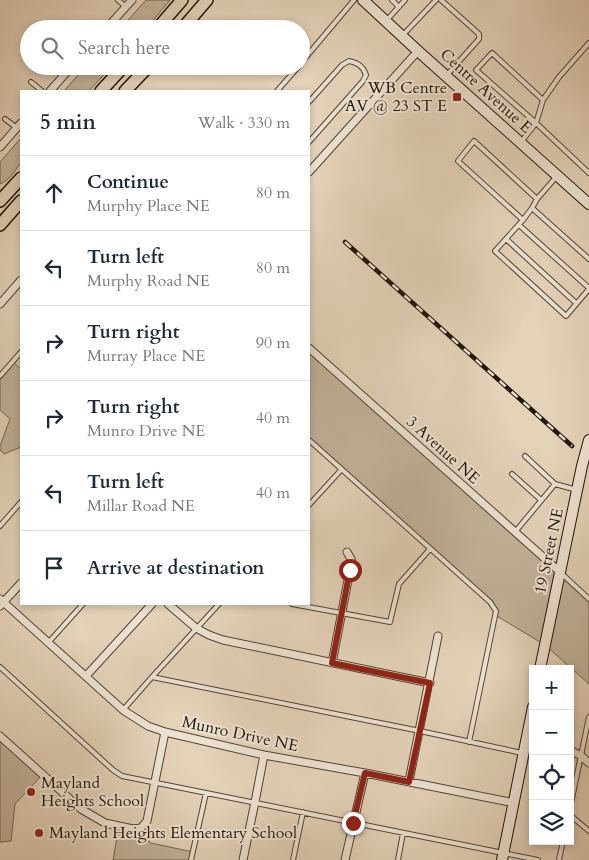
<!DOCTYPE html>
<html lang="en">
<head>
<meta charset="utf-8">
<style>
	body { margin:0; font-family:Cardo,serif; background:#f2f2f3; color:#1f2937 }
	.controls { position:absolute; right:15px; bottom:15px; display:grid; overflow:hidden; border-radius:0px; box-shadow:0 2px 8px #0003 }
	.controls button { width:45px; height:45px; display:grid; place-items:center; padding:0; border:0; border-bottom:1px solid #e0e1e3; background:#fff; color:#1f2937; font:25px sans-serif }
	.stop { position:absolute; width:15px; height:15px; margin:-11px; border:4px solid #8f2418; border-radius:50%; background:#fff }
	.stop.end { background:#8f2418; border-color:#fff; box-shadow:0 1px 5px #0008 }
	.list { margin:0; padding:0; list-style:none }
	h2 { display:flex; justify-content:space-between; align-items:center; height:65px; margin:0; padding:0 20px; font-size:21px }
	h2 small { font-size:16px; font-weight:400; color:#747a83 }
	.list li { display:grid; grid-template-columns:32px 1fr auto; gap:15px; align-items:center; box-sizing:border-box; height:75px; padding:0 20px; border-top:1px solid #e0e1e3 }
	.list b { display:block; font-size:19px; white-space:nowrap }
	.list p { margin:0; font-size:16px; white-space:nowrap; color:#747a83 }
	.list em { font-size:16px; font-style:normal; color:#747a83 }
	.icon { flex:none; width:28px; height:28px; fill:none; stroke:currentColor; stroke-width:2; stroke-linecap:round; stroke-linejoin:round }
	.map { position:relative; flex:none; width:589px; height:860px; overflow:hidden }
	.search { position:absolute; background:#fff; box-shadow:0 2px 8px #0003; left:20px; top:20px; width:290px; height:55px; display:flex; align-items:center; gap:12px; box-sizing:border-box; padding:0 18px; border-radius:28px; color:#747a83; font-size:19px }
	.panel { position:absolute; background:#fff; box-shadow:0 2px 8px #0003; left:20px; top:90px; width:290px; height:515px; border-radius:0px }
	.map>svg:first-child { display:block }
	.green { fill:#c3b29b; stroke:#726452 }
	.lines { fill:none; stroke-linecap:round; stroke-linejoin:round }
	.lane-casing { stroke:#524436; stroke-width:6 }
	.street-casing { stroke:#524436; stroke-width:9 }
	.secondary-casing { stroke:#21150a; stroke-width:12 }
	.primary-casing { stroke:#21150a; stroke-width:14 }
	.lane { stroke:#ede2d2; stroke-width:4 }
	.street { stroke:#ede2d2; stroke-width:7 }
	.secondary { stroke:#ede2d2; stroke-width:10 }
	.primary { stroke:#e4d2b9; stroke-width:11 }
	.rail-casing { stroke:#21150a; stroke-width:4.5 }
	.rail { stroke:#ede2d2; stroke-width:2.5; stroke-dasharray:8; stroke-linecap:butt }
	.route { stroke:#8f2418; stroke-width:6 }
	.poi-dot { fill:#8f2418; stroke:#ede2d2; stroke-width:2 }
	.labels { text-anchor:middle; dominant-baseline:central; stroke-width:4; stroke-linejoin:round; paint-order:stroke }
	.poi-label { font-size:16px; fill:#21150a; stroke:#ede2d2; text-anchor:start }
	.street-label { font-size:16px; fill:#21150a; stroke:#ede2d2 }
</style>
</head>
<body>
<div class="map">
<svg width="589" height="860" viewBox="0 0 589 860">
	<rect width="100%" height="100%" fill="#e4d2b9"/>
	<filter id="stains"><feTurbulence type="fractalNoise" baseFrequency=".004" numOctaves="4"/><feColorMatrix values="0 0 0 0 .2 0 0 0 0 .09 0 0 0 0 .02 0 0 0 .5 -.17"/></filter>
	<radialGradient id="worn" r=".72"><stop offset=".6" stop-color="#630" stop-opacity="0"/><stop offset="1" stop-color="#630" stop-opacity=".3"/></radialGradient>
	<path class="green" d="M146,0H170L146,29H120Z
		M86,66H112L89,91H64Z
		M21,138V163C15,170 9,181 0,184V162Z
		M309,348L589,599V684L545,645L495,615L490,602L309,440Z
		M13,362L21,369V447L4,454L0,450V446L10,419L0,410V376Z
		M0,736L42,775L15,804L11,841L0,842Z
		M119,826L133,829L151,843L193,852L191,860H113Z"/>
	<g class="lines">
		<g class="lane-casing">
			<path id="lane" d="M118,0L126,7
				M392,0L399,7
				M441,0L479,34V39L446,76
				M386,21L405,0
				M81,24L86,29
				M403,35L436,0
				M301,63L354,0
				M31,82L42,91
				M277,91L299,66
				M543,100L492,53L476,70L536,123L589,173
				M309,102L342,65L349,61C358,63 363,66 366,75L363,81L309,142
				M5,119L17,128
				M521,142L536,123L543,100L559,77L589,43
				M557,176L537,199L532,208L589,259
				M537,199L474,141L458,161L523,220L495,251L566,316L589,289
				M523,220L532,208
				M519,225L589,288
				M506,239L576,303
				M0,376L21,352
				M309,440L490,602L496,611L469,742
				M525,456L555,484L577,490
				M512,474L541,500
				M309,505L341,470
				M0,526L21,502
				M515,532L555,484
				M561,573L589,599
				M292,604L390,622L399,584L430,549
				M48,643L83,604
				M0,667L113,770L122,776L538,860
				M152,677L420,731L522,753
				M123,710L152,677L219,604
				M570,808L589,717
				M570,815L589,831
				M191,860L206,793
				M293,860L303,812
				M398,860L403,833
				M559,860L563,841"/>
		</g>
		<g class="street-casing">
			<path id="street" d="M106,29L132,0
				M50,91L72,66
				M0,147L21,123
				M309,172L418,51
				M0,304L21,280
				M309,348L560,572
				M0,599L123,710L148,726L165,732L264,755L365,773L514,803
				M168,604L196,628L209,635L223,640L430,683
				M0,606L21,583
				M332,663L350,570L351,559L347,552
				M86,676L152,604
				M0,736L81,809L105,823L133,829L141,828L147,821L165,732
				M570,750L581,756L589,763
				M409,781L438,636
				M243,860L255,802L264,755
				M345,860L365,773"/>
		</g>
		<g class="secondary-casing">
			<path id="secondary" d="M363,0L418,51L589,204
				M540,669L582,466L589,440
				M502,860L533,707"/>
		</g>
		<g class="primary-casing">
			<path id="primary" d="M157,29L182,0
				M182,29L207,0
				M101,91L124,66
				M125,91L149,66
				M0,201L21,178
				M0,225L21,201"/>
		</g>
		<use href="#lane" class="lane"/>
		<use href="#street" class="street"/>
		<use href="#secondary" class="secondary"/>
		<use href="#primary" class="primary"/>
		<g class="rail-casing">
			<path id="rail" d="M345,242L572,446"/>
		</g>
		<use href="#rail" class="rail"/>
	</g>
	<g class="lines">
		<path class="route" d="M350,570L332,663L430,683L409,782L365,773L353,823"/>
	</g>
	<g class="poi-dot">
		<rect x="452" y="92" width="10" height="10" rx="2.5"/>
		<circle cx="31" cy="792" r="5"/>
		<circle cx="39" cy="833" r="5"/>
	</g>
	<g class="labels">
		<g class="poi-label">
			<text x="447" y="88" text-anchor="end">WB Centre<tspan x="447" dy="18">AV @ 23 ST E</tspan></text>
			<text x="41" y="783">Mayland<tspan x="41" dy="18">Heights School</tspan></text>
			<text x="49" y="833">Mayland Heights Elementary School</text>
		</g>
		<g class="street-label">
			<text transform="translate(486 91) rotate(42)">Centre Avenue E</text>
			<text transform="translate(443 450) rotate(42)">3 Avenue NE</text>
			<text transform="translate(549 551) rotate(-78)">19 Street NE</text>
			<text transform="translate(240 734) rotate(12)">Munro Drive NE</text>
		</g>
	</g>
	<rect width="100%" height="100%" filter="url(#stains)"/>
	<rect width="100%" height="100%" fill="url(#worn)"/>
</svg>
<div class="controls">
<button>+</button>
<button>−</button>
<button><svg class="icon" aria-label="locate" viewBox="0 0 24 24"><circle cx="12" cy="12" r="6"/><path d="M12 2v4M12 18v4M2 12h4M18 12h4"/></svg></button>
<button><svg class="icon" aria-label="layers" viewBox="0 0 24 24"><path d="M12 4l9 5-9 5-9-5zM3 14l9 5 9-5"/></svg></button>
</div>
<div class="stop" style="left:350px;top:570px"></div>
<div class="stop end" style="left:353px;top:823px"></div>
<div class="search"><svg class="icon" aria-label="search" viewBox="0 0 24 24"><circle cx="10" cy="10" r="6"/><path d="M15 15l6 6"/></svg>Search here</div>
<section class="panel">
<h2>5 min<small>Walk · 330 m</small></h2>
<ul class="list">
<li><svg class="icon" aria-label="ahead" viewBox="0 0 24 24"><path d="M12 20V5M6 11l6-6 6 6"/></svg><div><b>Continue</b><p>Murphy Place NE</p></div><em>80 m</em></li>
<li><svg class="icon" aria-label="left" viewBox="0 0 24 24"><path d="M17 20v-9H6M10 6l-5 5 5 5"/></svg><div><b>Turn left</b><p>Murphy Road NE</p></div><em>80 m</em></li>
<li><svg class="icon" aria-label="right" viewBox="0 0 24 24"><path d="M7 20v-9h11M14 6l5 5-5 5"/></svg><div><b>Turn right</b><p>Murray Place NE</p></div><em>90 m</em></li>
<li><svg class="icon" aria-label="right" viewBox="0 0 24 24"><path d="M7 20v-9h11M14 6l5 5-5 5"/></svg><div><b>Turn right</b><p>Munro Drive NE</p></div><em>40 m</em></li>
<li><svg class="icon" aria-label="left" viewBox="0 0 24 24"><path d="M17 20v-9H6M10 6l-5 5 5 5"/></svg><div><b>Turn left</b><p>Millar Road NE</p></div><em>40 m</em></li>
<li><svg class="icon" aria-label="arrive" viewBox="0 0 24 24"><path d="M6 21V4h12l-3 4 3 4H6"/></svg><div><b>Arrive at destination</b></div></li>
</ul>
</section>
</div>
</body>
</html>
